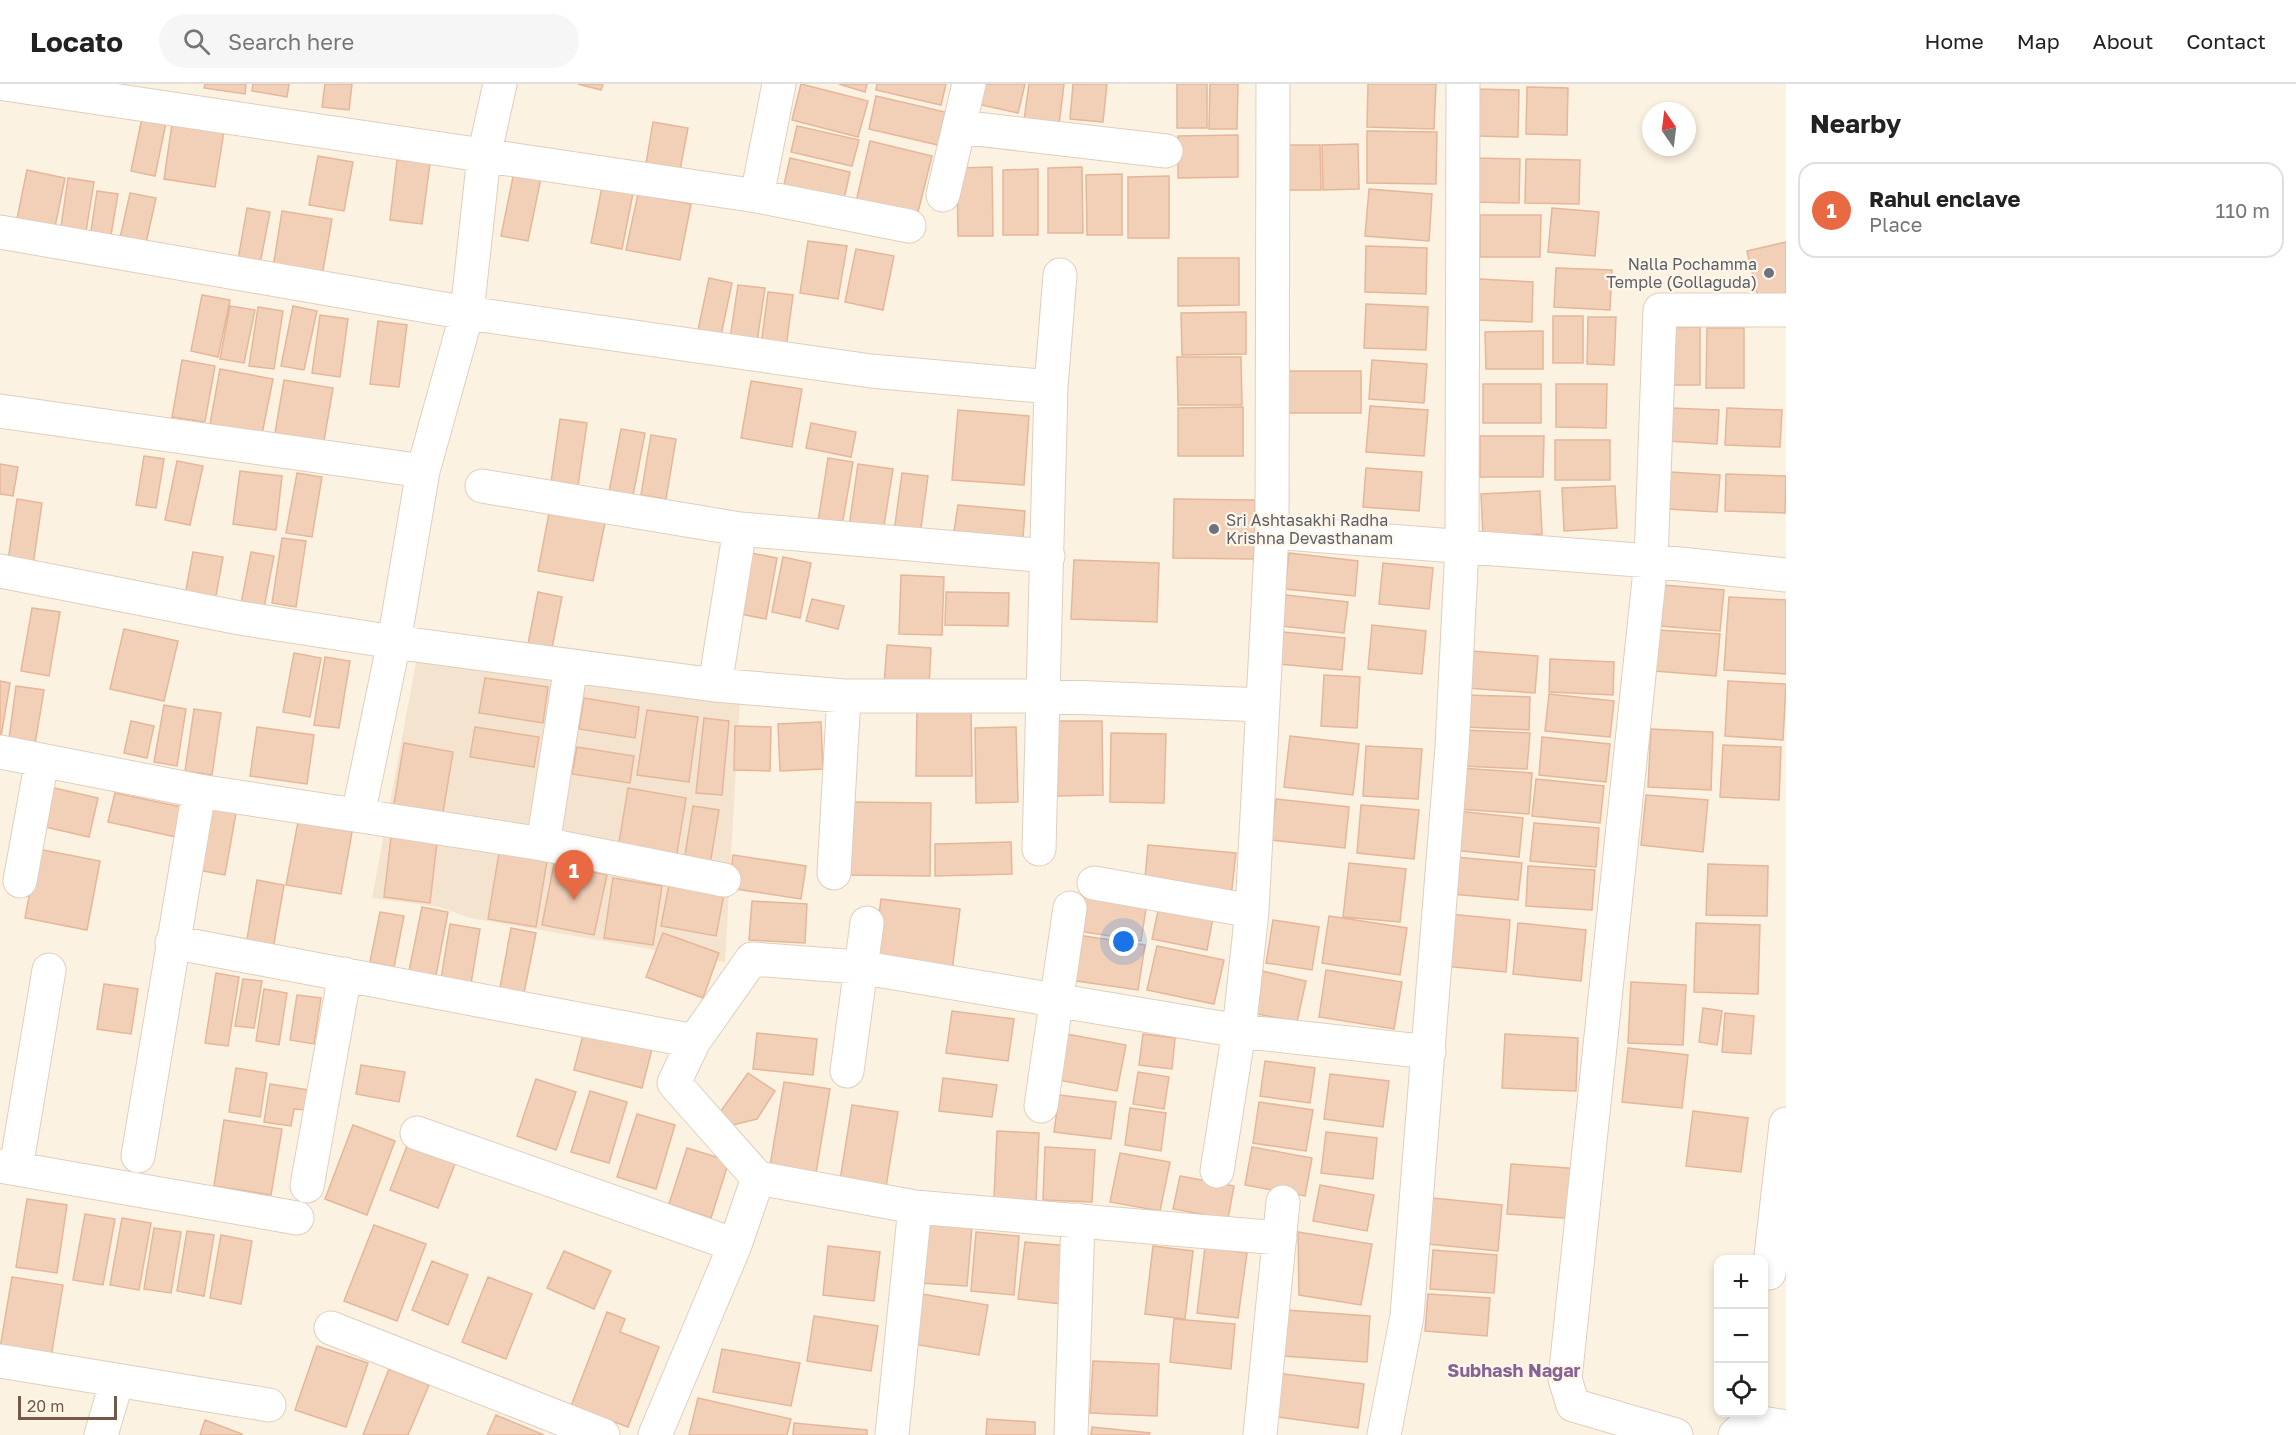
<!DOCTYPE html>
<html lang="en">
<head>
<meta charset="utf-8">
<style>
	body { margin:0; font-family:"Golos Text",sans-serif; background:#f6f6f6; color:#222 }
	.controls { position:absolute; right:18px; bottom:18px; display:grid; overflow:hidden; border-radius:12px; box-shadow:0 3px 9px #0003 }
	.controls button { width:54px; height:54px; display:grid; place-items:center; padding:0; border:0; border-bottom:2px solid #e0e0e0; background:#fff; color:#222; font:30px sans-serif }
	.compass { position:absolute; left:1642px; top:18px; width:54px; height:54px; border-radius:50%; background:#fff; box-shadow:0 3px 9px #0003; rotate:346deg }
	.scale { position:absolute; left:18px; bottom:15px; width:99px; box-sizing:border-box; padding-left:6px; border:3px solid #745848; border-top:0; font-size:16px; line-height:21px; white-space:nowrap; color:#745848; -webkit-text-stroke:4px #fff6e7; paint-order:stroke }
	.you { position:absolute; left:1124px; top:858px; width:21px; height:21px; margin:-15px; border:4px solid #fff; border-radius:50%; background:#1a73e8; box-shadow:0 0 0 9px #1a73e833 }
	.badge { display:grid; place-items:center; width:39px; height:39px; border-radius:50%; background:#e96943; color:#fff; font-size:20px; font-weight:700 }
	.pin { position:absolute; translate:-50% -50px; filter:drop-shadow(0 2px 3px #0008) }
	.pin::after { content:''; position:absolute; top:32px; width:21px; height:18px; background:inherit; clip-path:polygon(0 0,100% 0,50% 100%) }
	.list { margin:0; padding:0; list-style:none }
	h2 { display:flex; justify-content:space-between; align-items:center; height:78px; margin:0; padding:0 24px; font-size:26px }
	h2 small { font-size:20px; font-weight:400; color:#767676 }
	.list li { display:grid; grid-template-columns:39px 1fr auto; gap:18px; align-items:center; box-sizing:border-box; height:96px; margin:0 12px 12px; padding:0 12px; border:2px solid #e0e0e0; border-radius:18px }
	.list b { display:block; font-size:22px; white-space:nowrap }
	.list p { margin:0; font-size:20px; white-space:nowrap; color:#767676 }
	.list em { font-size:20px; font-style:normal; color:#767676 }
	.icon { flex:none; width:33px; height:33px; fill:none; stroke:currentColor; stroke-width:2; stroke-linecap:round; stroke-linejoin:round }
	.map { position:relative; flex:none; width:1786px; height:1351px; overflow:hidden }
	header { display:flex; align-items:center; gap:36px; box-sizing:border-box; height:84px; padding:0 30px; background:#fff; border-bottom:2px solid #e0e0e0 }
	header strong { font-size:28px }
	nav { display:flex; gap:33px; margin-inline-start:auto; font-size:21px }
	.search { width:420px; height:54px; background:#f6f6f6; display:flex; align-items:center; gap:15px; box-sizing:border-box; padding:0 21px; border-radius:33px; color:#767676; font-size:22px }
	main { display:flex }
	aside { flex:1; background:#fff }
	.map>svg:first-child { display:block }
	.residential { fill:#f4e3cf }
	.building { fill:#f2d0b8; stroke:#e5b698; stroke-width:1.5 }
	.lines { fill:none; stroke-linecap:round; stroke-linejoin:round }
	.street-casing { stroke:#e0cebd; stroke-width:35 }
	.street { stroke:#fff; stroke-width:33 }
	.worship-dot { fill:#6b7280; stroke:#fff6e7; stroke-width:2 }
	.labels { text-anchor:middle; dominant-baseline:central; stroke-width:4.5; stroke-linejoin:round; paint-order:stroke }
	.worship-label { font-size:16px; fill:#5b616d; stroke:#fff6e7; text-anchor:end }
	.neighbourhood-label { font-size:18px; font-weight:bold; fill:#866397; stroke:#fff6e7 }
</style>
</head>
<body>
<header>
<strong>Locato</strong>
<div class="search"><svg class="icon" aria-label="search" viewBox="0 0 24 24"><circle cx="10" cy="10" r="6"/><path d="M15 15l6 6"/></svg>Search here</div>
<nav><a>Home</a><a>Map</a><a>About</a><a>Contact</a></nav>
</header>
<main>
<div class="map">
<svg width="1786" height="1351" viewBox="0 0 1786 1351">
	<rect width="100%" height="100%" fill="#fcf2e1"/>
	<path class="residential" d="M421,552L740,615L725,878L470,834L440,823L372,814Z"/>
	<path class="building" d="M205,0H246L245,10L204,4Z
		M253,0H289L287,13L252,7Z
		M325,0H352L349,26L322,23Z
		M578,0H603L601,6Z
		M801,0L868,17L858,53L792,36Z
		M839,0H867L865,8Z
		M877,0H946L941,21L876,6Z
		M982,0H1025L1018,29L977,20Z
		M1029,0H1064L1059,41L1024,36Z
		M1073,0H1107L1103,38L1070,35Z
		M1177,0H1207V44H1177Z
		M1210,0H1238L1237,45H1209Z
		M1368,0H1436L1434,45L1367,43Z
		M1527,3L1568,4L1567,51L1526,50Z
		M1475,5L1519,6L1518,53L1474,52Z
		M876,12L945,28L938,61L869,45Z
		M143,29L167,34L155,92L131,87Z
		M173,33L225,41L215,103L164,95Z
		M653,38L688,44L680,86L646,80Z
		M797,42L859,56L852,82L791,68Z
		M1367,47L1437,48L1436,100L1367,99Z
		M1238,51V93L1178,94V52Z
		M870,57L932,72L917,132L856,118Z
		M1358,60L1359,105L1323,106L1322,61Z
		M1285,61H1320L1321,106H1285Z
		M318,72L353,78L344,127L309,121Z
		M790,74L850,88L844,115L784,101Z
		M1475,74L1520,75L1519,119L1473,118Z
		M1526,75L1580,76L1579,120L1525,119Z
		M397,76L430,79L422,140L390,136Z
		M992,83L993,152H958L957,84Z
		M1082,83L1083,149H1048V84Z
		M1038,85V151H1003V86Z
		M27,86L65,94L55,143L17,135Z
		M514,88L541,94L528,157L501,152Z
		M1122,90V151H1087L1086,91Z
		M1169,92V154H1128V93Z
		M68,94L94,98L85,154L60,150Z
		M603,98L634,104L622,165L591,159Z
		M1369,105L1432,110L1429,157L1365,152Z
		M97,107L118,110L110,157L90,154Z
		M130,109L156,114L144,168L118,163Z
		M638,110L691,120L680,176L626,166Z
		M247,124L270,128L260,180L238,176Z
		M1552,124L1599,128L1595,172L1548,168Z
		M282,127L332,135L322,192L273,184Z
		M1480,131H1541L1540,173H1480Z
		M808,157L847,162L838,215L800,209Z
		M1786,158V211L1759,218L1747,167Z
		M1366,162L1427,164L1426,210L1365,208Z
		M856,165L894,172L883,226L845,218Z
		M1178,174H1239V221L1178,222Z
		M1556,184L1612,186L1610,226L1554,223Z
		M709,194L732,199L720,256L697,251Z
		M1479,195L1533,198L1532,238L1477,236Z
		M738,201L765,204L757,258L730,255Z
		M768,208L793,211L786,264L761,261Z
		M202,211L230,216L218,273L191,267Z
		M1366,220L1428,223L1426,266L1364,264Z
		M230,222L255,226L244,279L220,275Z
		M293,222L317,227L304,286L281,282Z
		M258,223L283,227L274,285L249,282Z
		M1246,228V270L1182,271L1181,229Z
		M320,231L348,235L340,293L312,289Z
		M1553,232H1583V279H1553Z
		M1588,233H1616L1614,281L1587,280Z
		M378,237L407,241L399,303L370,300Z
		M1700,243V301H1663V244Z
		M1707,244H1744V304H1706Z
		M1543,247V285H1486L1485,248Z
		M1177,273H1241L1242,321H1178Z
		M182,276L215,282L205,338L172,333Z
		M1372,276L1427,280L1424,319L1369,315Z
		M220,285L273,295L262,350L210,340Z
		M1288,287H1361V329H1288Z
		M284,296L333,304L324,357L275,349Z
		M751,297L802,305L792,363L741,354Z
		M1483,300H1541V339H1483Z
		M1556,300H1607L1606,344L1556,343Z
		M1370,322L1428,326L1424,372L1366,368Z
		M1243,323V372H1178V324Z
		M1670,324L1719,326L1717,360L1668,357Z
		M1727,324L1782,326L1780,363L1725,361Z
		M958,326L1029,332L1024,401L952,396Z
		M560,335L587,339L578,402L551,398Z
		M811,339L856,348L851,373L806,364Z
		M621,345L645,349L633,412L609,408Z
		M651,351L676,355L666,415L641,411Z
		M1480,352H1544L1543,393H1480Z
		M1555,356H1610V396H1555Z
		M144,372L164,375L156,424L136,421Z
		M828,374L853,378L842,442L818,438Z
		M177,377L203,382L190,441L165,436Z
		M0,380L18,383L13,412L0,410Z
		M858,380L893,385L883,448L849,443Z
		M1366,384L1422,388L1419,427L1363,423Z
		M240,387L282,392L276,446L233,440Z
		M1670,388L1720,391L1717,428L1668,425Z
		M297,389L322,393L312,453L286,449Z
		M902,389L928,392L920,451L894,448Z
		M1726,390L1786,392L1785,429L1725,427Z
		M1615,402L1617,444L1564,447L1562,404Z
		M1540,407L1542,450L1483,453L1481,410Z
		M17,415L42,419L33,481L8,477Z
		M1174,415L1255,416L1254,475L1173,474Z
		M958,421L1025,427L1023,454L954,447Z
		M550,424L606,434L593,497L538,487Z
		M282,454L306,457L296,523L272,519Z
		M193,468L223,473L215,517L185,511Z
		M251,468L274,472L263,529L240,525Z
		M751,469L777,474L766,535L740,530Z
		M1289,469L1358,477L1355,512L1285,505Z
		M783,473L811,479L800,534L772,528Z
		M1074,476L1159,479L1157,538L1071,535Z
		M1383,479L1433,484L1429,525L1379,520Z
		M901,491L944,493L942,551L899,550Z
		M1663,501L1724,506L1720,547L1660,542Z
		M538,508L562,513L552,564L528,560Z
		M946,508L1009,509L1008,542L945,541Z
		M1286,511L1348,518L1344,549L1282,542Z
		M1729,513L1786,516V590L1724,586Z
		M812,515L844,522L838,545L806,537Z
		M32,524L60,528L49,592L21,587Z
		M1372,541L1426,547L1422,590L1368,585Z
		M124,545L178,557L164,617L110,605Z
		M1658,546L1720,550L1716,592L1655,587Z
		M1283,548L1345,554L1342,586L1279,580Z
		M887,561L931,564L929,603L884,601Z
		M1470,567L1538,572L1535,609L1467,604Z
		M294,569L321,574L310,633L283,628Z
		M325,573L350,577L339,644L314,641Z
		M1550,575L1614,578L1613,611L1549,608Z
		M1324,591L1360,593L1357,644L1321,642Z
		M485,594L548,603L543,639L479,629Z
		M0,597L10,599L0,659Z
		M1728,597L1786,600L1783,656L1725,652Z
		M16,602L44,606L34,666L8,662Z
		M1549,610L1614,617L1610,653L1545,647Z
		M1467,611L1530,613L1529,646L1466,643Z
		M584,614L639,623L635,654L579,645Z
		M164,621L186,625L177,682L154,678Z
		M917,624L971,626L972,692H916Z
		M194,625L221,629L212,691L185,687Z
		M647,626L698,633L689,698L637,691Z
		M704,634L729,637L722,711L696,709Z
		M131,637L154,642L147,674L124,669Z
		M1057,637H1102L1103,711L1057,712Z
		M821,638L823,685L780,687L778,640Z
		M735,642L771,643L770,687L734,686Z
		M257,643L314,651L307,700L250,692Z
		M475,643L539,653L534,683L470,673Z
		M1016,643L1018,718L976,719L975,644Z
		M1651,645L1713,648L1711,706L1648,703Z
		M1463,646L1530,649L1527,685L1461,682Z
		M1111,649L1166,650L1164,719L1110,718Z
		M1290,652L1359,660L1353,711L1284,703Z
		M1542,653L1610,660L1606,698L1539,691Z
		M404,659L453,668L442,734L393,726Z
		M1723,661L1781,663L1779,716L1720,713Z
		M1366,662L1422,665L1418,715L1363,712Z
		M577,663L634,672L630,699L572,690Z
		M1460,684L1532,689L1529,730L1457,725Z
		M1536,695L1604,702L1600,739L1532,732Z
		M50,703L98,714L89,753L41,742Z
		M628,704L686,714L676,775L618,765Z
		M115,709L182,723L176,753L108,738Z
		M1646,711L1708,716L1703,768L1641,761Z
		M1276,715L1349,723L1345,764L1271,756Z
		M849,718L931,719L930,792L848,791Z
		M1361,721L1419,726L1414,775L1357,769Z
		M693,722L719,726L710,781L684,777Z
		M208,724L236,729L225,791L197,786Z
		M1457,727L1523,734L1519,773L1453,766Z
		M298,738L352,748L341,810L286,801Z
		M1534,739L1599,744L1596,783L1530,777Z
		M391,753L437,758L430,819L384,813Z
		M1011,758L1012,790L935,792V760Z
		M1148,761L1236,769L1231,813L1144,805Z
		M38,765L100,777L87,846L25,834Z
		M499,769L547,777L536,843L488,835Z
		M733,771L806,782L801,815L729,804Z
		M1455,773L1522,779L1518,816L1452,810Z
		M1349,779L1406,785L1400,838L1343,833Z
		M554,780L607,791L594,851L542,841Z
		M1708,780L1768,782L1767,832L1706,831Z
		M1528,782L1595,786L1592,826L1526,822Z
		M613,794L662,802L653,861L604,854Z
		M257,796L284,801L273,865L246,861Z
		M669,801L724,810L716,852L661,842Z
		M1085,807L1147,818L1141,857L1078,847Z
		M881,815L960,825L952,887L873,877Z
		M752,817L807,820L805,859L749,856Z
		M1160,818L1214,828L1207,866L1152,855Z
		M422,823L448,828L435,897L408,892Z
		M380,828L404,832L394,883L370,878Z
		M1449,830L1510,836L1506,888L1444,882Z
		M1329,832L1407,844L1400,891L1322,879Z
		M1273,836L1319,843L1312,886L1266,879Z
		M1518,839L1586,846L1581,897L1513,890Z
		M1696,839L1760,841L1758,910L1694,908Z
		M450,840L480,845L470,906L440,901Z
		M511,844L536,849L524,909L500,904Z
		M663,849L719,869L703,914L646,893Z
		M1077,851L1145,861L1138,906L1070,896Z
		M1157,862L1224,876L1214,920L1147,906Z
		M1258,886L1306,897L1297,938L1248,928Z
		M1326,886L1402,898L1394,945L1319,933Z
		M216,889L239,893L228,962L205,959Z
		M243,895L262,897L254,944L235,942Z
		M1631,898L1686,901L1683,961L1628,959Z
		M104,900L138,905L131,950L97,945Z
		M264,905L287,909L279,961L256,957Z
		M297,911L321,914L314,960L290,956Z
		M1703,924L1722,927L1717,961L1699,958Z
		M952,927L1014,935L1008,977L946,969Z
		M1725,929L1754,932L1751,970L1722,968Z
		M584,947L652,965L642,1004L574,986Z
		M757,949L817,955L813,991L753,985Z
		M1067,950L1126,961L1117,1007L1058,996Z
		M1143,950L1175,954L1172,985L1139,981Z
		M1505,950L1578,954L1576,1007L1502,1004Z
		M1628,964L1688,971L1682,1024L1622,1018Z
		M1265,977L1315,984L1310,1019L1260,1012Z
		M361,981L405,988L399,1018L356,1010Z
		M236,984L267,989L260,1033L229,1028Z
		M1138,988L1169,993L1164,1025L1133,1020Z
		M748,989L775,1007L757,1035L733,1041L718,1031Z
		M1330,990L1389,997L1383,1043L1324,1035Z
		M943,994L997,1001L992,1033L939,1027Z
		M536,995L576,1008L556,1066L517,1052Z
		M784,998L830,1005L816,1089L770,1082Z
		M270,1000L310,1006L306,1026L294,1025L291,1042L264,1038Z
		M590,1007L627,1018L609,1079L571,1068Z
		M1059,1011L1116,1018L1111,1055L1054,1048Z
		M1259,1018L1313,1026L1306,1067L1253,1059Z
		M852,1021L898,1028L886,1103L840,1096Z
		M1130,1024L1166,1029L1161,1067L1125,1061Z
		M1693,1027L1748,1034L1741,1088L1686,1082Z
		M637,1030L675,1041L656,1105L617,1093Z
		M224,1036L282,1045L271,1111L214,1102Z
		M353,1041L395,1057L367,1131L325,1115Z
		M997,1047L1039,1049L1036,1117L994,1115Z
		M1326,1048L1377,1054L1373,1095L1321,1089Z
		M407,1062L455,1080L438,1124L390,1106Z
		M1045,1063L1095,1066L1092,1118L1043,1116Z
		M1252,1063L1312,1074L1305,1112L1245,1101Z
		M687,1064L729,1077L711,1134L669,1120Z
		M1120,1069L1170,1078L1160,1127L1110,1118Z
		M1511,1080L1582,1085L1578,1135L1507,1130Z
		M1180,1092L1234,1102L1228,1135L1173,1125Z
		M1320,1101L1374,1111L1367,1147L1313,1137Z
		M1432,1114L1502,1121L1498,1167L1428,1160Z
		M27,1115L67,1121L57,1189L16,1183Z
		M85,1130L115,1135L103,1201L73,1196Z
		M122,1134L151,1139L139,1206L110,1201Z
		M925,1139L972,1143L967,1202L919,1199Z
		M374,1141L426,1160L397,1237L344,1217Z
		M154,1144L181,1148L171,1209L144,1205Z
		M187,1147L214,1151L204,1212L177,1207Z
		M976,1148L1019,1152L1014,1211L971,1207Z
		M1298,1148L1372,1160L1361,1221L1299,1211Z
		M221,1151L252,1157L241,1220L210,1214Z
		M1025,1158L1068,1162L1061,1220L1018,1215Z
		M828,1162L880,1168L874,1217L823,1211Z
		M1153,1162L1193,1167L1185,1235L1145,1230Z
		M1205,1163L1247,1169L1238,1234L1197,1229Z
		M1433,1166L1497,1171L1494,1209L1430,1205Z
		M564,1167L611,1187L594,1225L547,1204Z
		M432,1177L468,1191L448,1241L412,1226Z
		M12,1193L63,1201L51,1273L0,1264Z
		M488,1193L532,1210L506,1275L462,1258Z
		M922,1210L988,1221L979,1271L913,1260Z
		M1428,1210L1490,1214L1487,1252L1425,1247Z
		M1286,1226L1370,1232L1367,1278L1283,1272Z
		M607,1228L625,1235L620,1248L659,1263L628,1343L571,1322Z
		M814,1232L878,1242L871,1287L807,1277Z
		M1174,1235L1235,1240L1231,1285L1170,1278Z
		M317,1262L368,1279L346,1343L295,1326Z
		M722,1265L800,1279L791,1322L713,1308Z
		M1093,1277L1159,1280L1157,1332L1090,1329Z
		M389,1285L429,1301L408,1351H363Z
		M1276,1289L1364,1300L1358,1344L1271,1332Z
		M698,1314L791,1335L787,1351H689Z
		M496,1331L544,1351H487Z
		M987,1335L1035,1338V1351H986Z
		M205,1336L242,1350V1351H200Z
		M794,1339L867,1346V1351H793Z
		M1092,1343L1150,1349L1149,1351H1091Z"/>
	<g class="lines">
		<g class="street-casing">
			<path id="street" d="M5,0L757,112L909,142
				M960,43L1166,67
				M943,111L969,0
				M757,112L779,0
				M0,148L467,229L871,287L1051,303
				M0,327L423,387
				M482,402L740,445L1048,472
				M1272,448L1651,477L1786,491
				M0,487L240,534L394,558L715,601L844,612H1045L1263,621
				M715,601L740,445
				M0,668L199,707L543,760L724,796
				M358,731L394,558L423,387L467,229L484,72L500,0
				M543,760L571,582
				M1039,765L1051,303L1060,191
				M834,789L844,612
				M20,797L42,676
				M1094,799L1252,827
				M172,858L694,957
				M847,987L867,839
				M1041,1022L1070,824
				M417,1049L735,1161
				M138,1072L199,707
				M0,1082L297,1134
				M16,1084L49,886
				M1217,1087L1239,947L1252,827L1272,448L1273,0
				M307,1102L345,890
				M1280,1154L915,1123L758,1094L674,999L694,957L752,875L859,883L1239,947L1429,968
				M1769,1189L1786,1040
				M331,1244L603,1351
				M0,1277L269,1321
				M101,1351L117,1297
				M655,1351L735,1161L758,1094
				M892,1351L915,1123
				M1071,1351L1078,1136
				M1260,1351L1283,1118
				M1384,1351L1407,1232L1452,663L1462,464L1463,0
				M1676,1351L1573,1321L1565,1295L1651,477L1660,226H1786
				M1735,1351L1750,1337L1786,1343"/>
		</g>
		<use href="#street" class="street"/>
	</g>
	<g class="worship-dot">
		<circle cx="1769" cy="189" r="6"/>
		<circle cx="1214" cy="445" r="6"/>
	</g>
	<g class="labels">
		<g class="worship-label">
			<text x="1757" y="180">Nalla Pochamma<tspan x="1757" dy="18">Temple (Gollaguda)</tspan></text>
			<text x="1226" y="436" text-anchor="start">Sri Ashtasakhi Radha<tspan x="1226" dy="18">Krishna Devasthanam</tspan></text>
		</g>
		<g class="neighbourhood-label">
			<text x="1514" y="1286">Subhash Nagar</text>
		</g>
	</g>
</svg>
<div class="controls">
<button>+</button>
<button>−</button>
<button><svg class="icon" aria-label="locate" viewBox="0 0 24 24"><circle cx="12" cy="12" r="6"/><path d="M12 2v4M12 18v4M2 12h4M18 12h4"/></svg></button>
</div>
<svg class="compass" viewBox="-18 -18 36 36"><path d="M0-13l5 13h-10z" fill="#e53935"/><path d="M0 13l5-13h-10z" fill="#767676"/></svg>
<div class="scale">20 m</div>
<div class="you"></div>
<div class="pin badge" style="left:574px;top:816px">1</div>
</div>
<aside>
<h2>Nearby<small></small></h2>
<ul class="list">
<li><span class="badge">1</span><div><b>Rahul enclave</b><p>Place</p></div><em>110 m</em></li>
</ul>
</aside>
</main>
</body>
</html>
